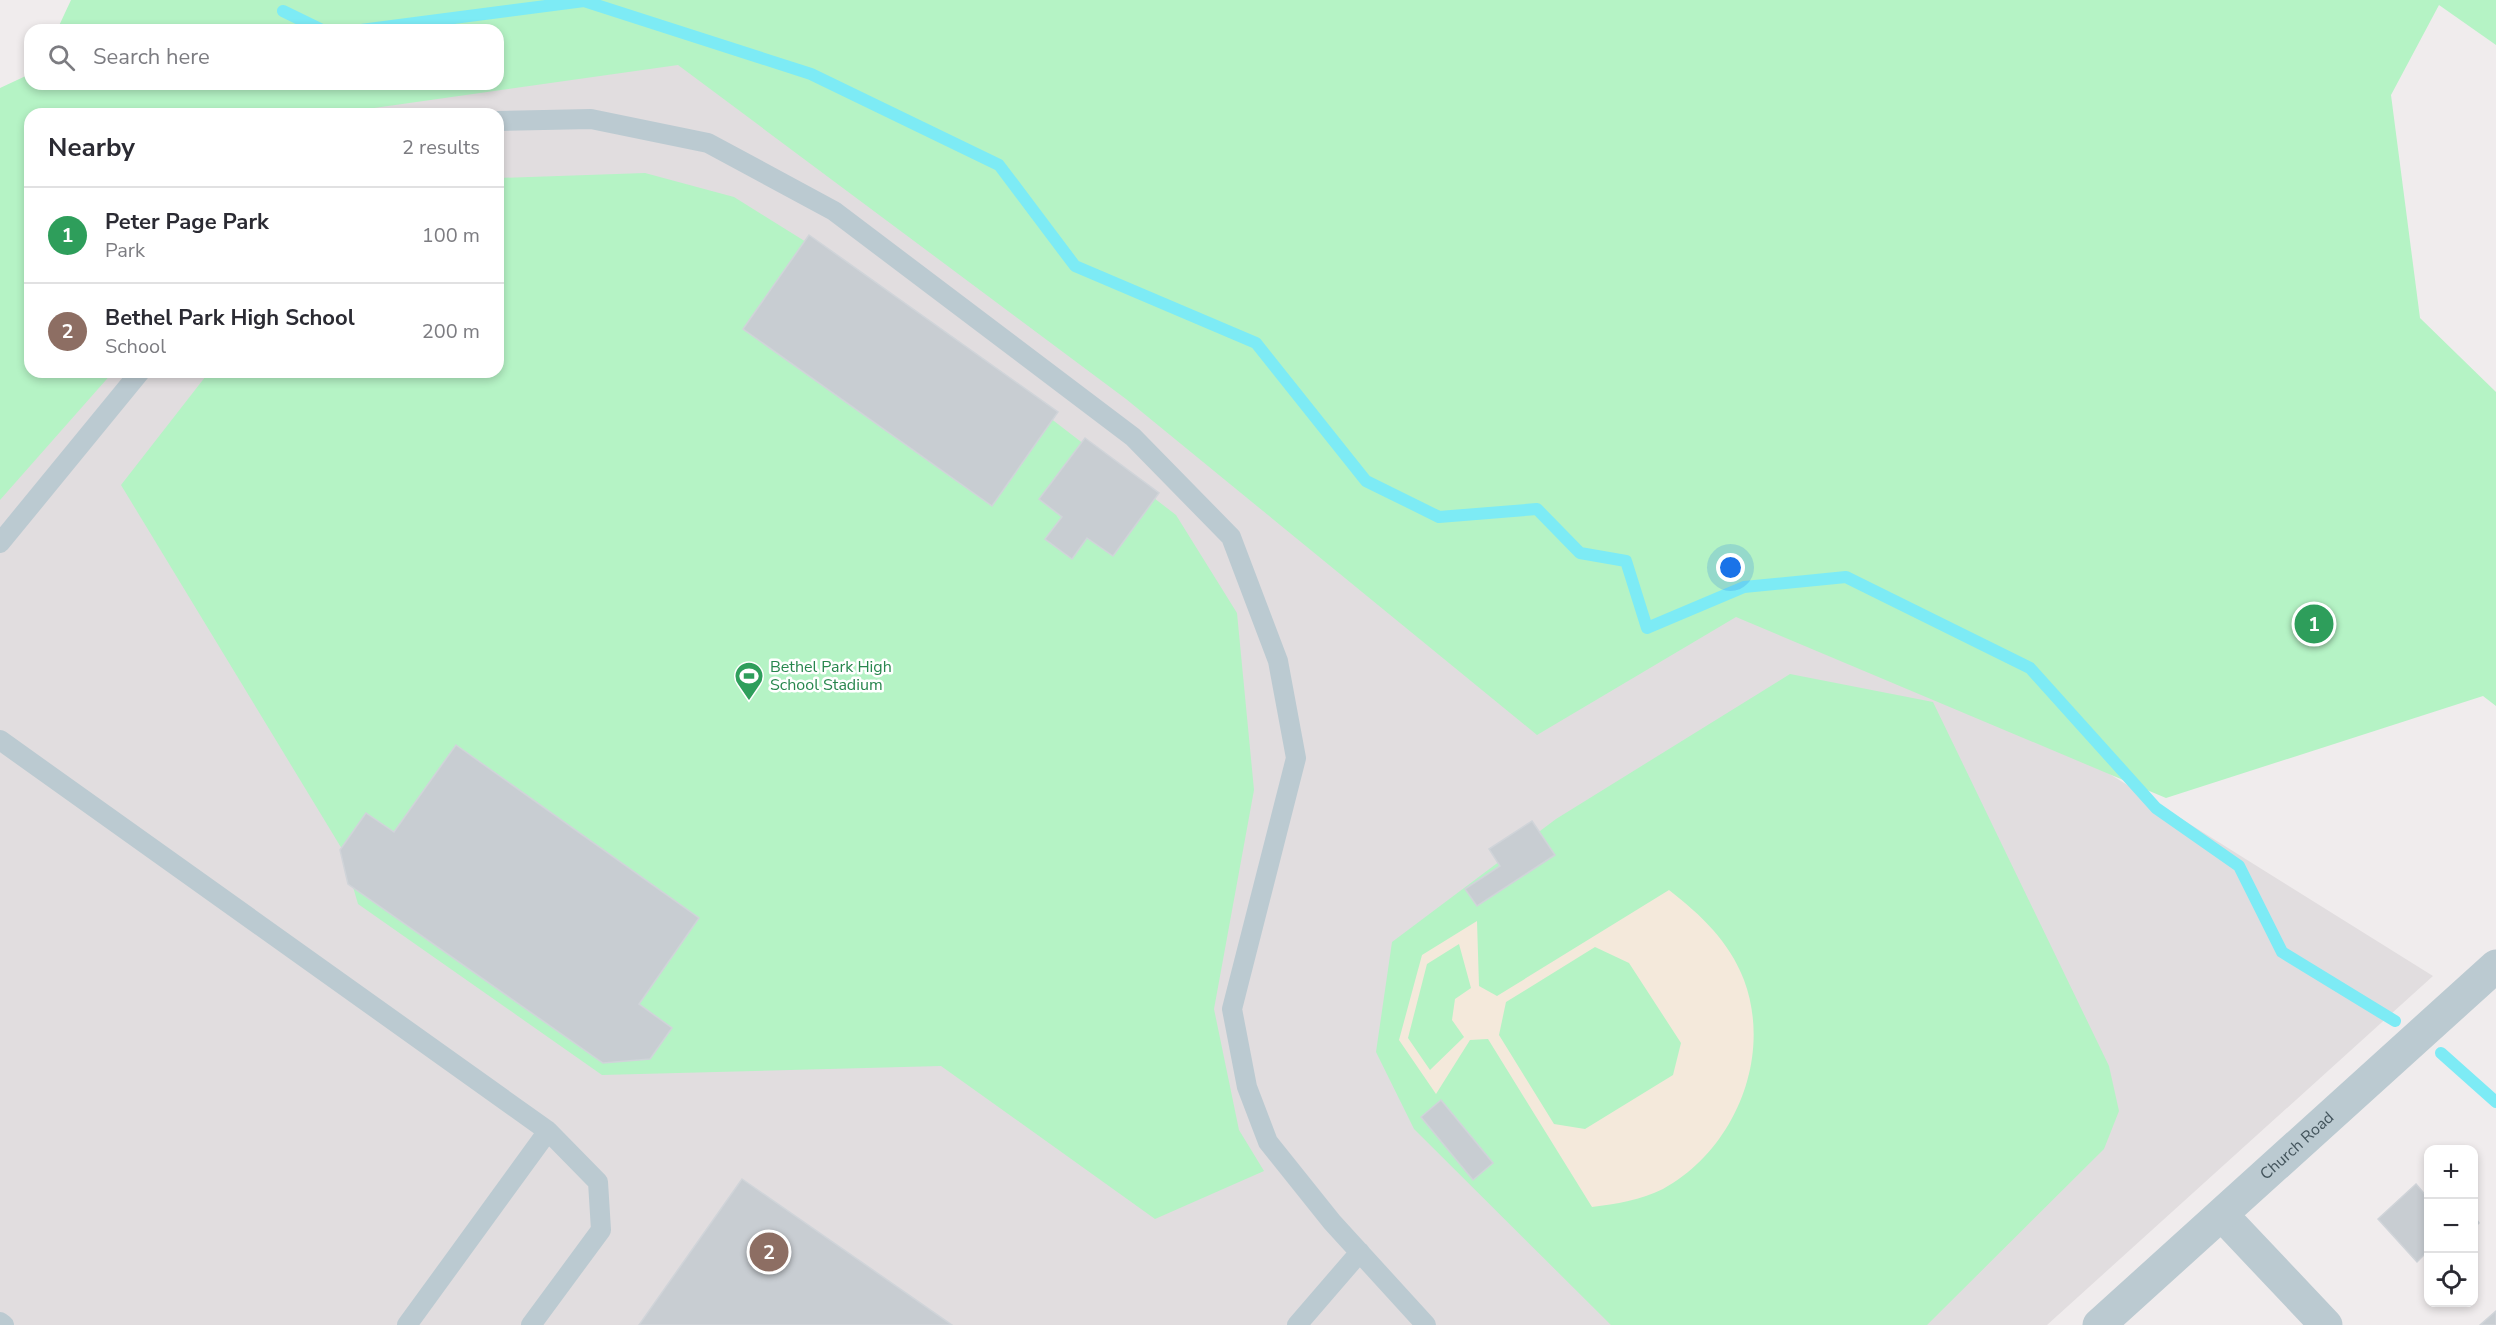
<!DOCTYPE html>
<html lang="en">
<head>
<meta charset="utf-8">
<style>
	body { margin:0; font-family:"Nunito Sans",sans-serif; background:#f7f7f7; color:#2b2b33 }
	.controls { position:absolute; right:18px; bottom:18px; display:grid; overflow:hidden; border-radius:12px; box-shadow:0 3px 9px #0003 }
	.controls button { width:54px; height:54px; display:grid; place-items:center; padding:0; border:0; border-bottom:2px solid #e1e1e2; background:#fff; color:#2b2b33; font:30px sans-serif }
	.you { position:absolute; left:1731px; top:568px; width:21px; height:21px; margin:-15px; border:4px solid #fff; border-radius:50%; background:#1a73e8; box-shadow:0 0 0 9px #1a73e833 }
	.badge { display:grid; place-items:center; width:39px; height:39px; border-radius:50%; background:#068af1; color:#fff; font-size:20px; font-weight:700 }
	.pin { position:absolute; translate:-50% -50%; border:3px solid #fff; box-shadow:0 2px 6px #0006 }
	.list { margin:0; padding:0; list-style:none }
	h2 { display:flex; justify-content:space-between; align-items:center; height:78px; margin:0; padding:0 24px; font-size:26px }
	h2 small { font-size:20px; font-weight:400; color:#7c7c81 }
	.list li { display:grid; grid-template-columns:39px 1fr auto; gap:18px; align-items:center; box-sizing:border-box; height:96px; padding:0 24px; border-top:2px solid #e1e1e2 }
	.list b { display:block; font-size:22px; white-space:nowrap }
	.list p { margin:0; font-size:20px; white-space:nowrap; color:#7c7c81 }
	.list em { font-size:20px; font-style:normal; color:#7c7c81 }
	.icon { flex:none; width:33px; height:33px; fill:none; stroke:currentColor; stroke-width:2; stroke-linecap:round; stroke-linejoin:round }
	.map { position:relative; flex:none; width:2496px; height:1325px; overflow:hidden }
	.search { position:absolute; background:#fff; box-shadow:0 3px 9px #0003; left:24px; top:24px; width:480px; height:66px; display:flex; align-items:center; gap:15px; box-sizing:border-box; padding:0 21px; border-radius:18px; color:#7c7c81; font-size:22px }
	.panel { position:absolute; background:#fff; box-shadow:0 3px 9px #0003; left:24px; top:108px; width:480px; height:270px; border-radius:18px }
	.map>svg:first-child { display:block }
	.education { fill:#e1dddf }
	.green { fill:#b5f3c5 }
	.sand { fill:#f4e9db; fill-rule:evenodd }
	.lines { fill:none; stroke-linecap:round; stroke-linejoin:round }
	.stream { stroke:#7debf5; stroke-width:12 }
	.building { fill:#c8cdd2; stroke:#d0d4d9; stroke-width:1.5 }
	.service { stroke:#bbcad1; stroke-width:20 }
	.minor { stroke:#bbcad1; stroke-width:33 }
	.labels { text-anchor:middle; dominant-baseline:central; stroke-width:5; stroke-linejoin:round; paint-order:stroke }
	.leisure-label { font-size:16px; fill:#27864d; stroke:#fff; text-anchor:start }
	.street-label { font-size:16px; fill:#43545c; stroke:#fff }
</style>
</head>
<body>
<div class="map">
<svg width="2496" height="1325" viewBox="0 0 2496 1325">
	<rect width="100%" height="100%" fill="#f0eced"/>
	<path class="education" d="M871,0L2433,976L2047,1325H0V316L30,372H498V114H206L498,84V30Z"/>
	<path class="green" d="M71,0H2496V45L2439,5L2391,95L2420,318L2496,392V706L2483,696L2166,798L1736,617L1537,735L1126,399L678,65L367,109L362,114H30V372H113L0,500V88L30,74V84H498V30H57Z
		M645,173L734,197L888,293L1176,515L1237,613L1254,790L1214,1009L1239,1130L1264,1171L1155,1219L941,1066L602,1075L358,904L342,849L121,485L209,372H498V178Z
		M1790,674L1933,702L2109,1066L2119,1111L2104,1149L1927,1325H1611L1414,1129L1376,1052L1392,942L1556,819Z"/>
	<path class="sand" d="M1669,890C1701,915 1729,941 1744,980C1773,1058 1734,1150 1663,1189C1641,1200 1616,1204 1592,1207L1488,1039L1470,1040L1436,1094L1399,1040L1422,955L1477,921L1479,986L1497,996ZM1459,944L1471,988L1455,999L1452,1020L1464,1037L1430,1070L1408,1038L1427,964ZM1595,947L1629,963L1681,1043L1673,1075L1585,1129L1554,1124L1499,1035L1506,1002Z"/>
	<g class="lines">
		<path class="stream" d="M283,11L322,30
			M361,30L584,1L811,74L999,165L1075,266L1256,343L1366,481L1439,517L1537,509L1580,553L1626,561L1647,628L1744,587L1846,577L2030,668L2156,808L2239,866L2282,952L2395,1021
			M2441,1053L2496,1102"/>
	</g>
	<path class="building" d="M809,235L1058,412L992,506L743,329Z
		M1085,438L1159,493L1113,556L1087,538L1072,559L1045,539L1062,517L1039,499Z
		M456,745L699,918L639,1004L672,1028L650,1059L603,1063L348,884L340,850L366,813L394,832Z
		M1532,821L1555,855L1477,906L1465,889L1500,866L1489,849Z
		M1441,1100L1493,1163L1473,1180L1421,1117Z
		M742,1179L952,1325H639Z
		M2416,1184L2428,1198V1251L2417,1262L2378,1219Z
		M2474,1216L2479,1223L2474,1228Z
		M2496,1311V1325H2480Z"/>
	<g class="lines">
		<path class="service" d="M498,121L591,119L708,143L834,211L1133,437L1231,537L1278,661L1296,758L1232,1009L1247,1087L1268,1142L1332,1222L1426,1325
			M0,543L140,372
			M0,740L548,1131L407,1325
			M0,1322L4,1325
			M531,1325L601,1230L598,1182L548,1131
			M1297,1325L1360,1252"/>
		<g class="minor">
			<path d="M2222,1215L2326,1325"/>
			<path id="s1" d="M2099,1325L2496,966"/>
		</g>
	</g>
	<defs>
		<g id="stadium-pin" transform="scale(1.5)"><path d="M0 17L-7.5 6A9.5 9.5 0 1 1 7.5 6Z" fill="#2e9e5b" stroke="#fff"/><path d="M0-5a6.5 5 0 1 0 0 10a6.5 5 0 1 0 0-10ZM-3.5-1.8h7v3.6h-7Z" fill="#fff"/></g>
	</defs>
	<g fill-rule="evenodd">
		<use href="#stadium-pin" x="749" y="676"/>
	</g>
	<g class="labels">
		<g class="leisure-label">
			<text x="770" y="667">Bethel Park High<tspan x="770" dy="18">School Stadium</tspan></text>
		</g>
		<g class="street-label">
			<text stroke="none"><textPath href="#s1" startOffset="267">Church Road</textPath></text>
		</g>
	</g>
</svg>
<div class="controls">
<button>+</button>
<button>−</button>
<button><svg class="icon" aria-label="locate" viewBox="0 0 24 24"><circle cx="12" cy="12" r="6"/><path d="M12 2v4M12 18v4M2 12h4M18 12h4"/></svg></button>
</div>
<div class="you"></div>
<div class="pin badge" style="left:2314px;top:624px;background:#2e9e5b">1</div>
<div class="pin badge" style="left:769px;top:1252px;background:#8d6e63">2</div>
<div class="search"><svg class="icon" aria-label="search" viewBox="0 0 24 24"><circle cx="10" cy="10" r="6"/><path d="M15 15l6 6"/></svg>Search here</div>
<section class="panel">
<h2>Nearby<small>2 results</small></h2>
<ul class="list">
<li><span class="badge" style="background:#2e9e5b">1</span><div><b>Peter Page Park</b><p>Park</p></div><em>100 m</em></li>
<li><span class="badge" style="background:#8d6e63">2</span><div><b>Bethel Park High School</b><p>School</p></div><em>200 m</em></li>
</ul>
</section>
</div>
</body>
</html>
